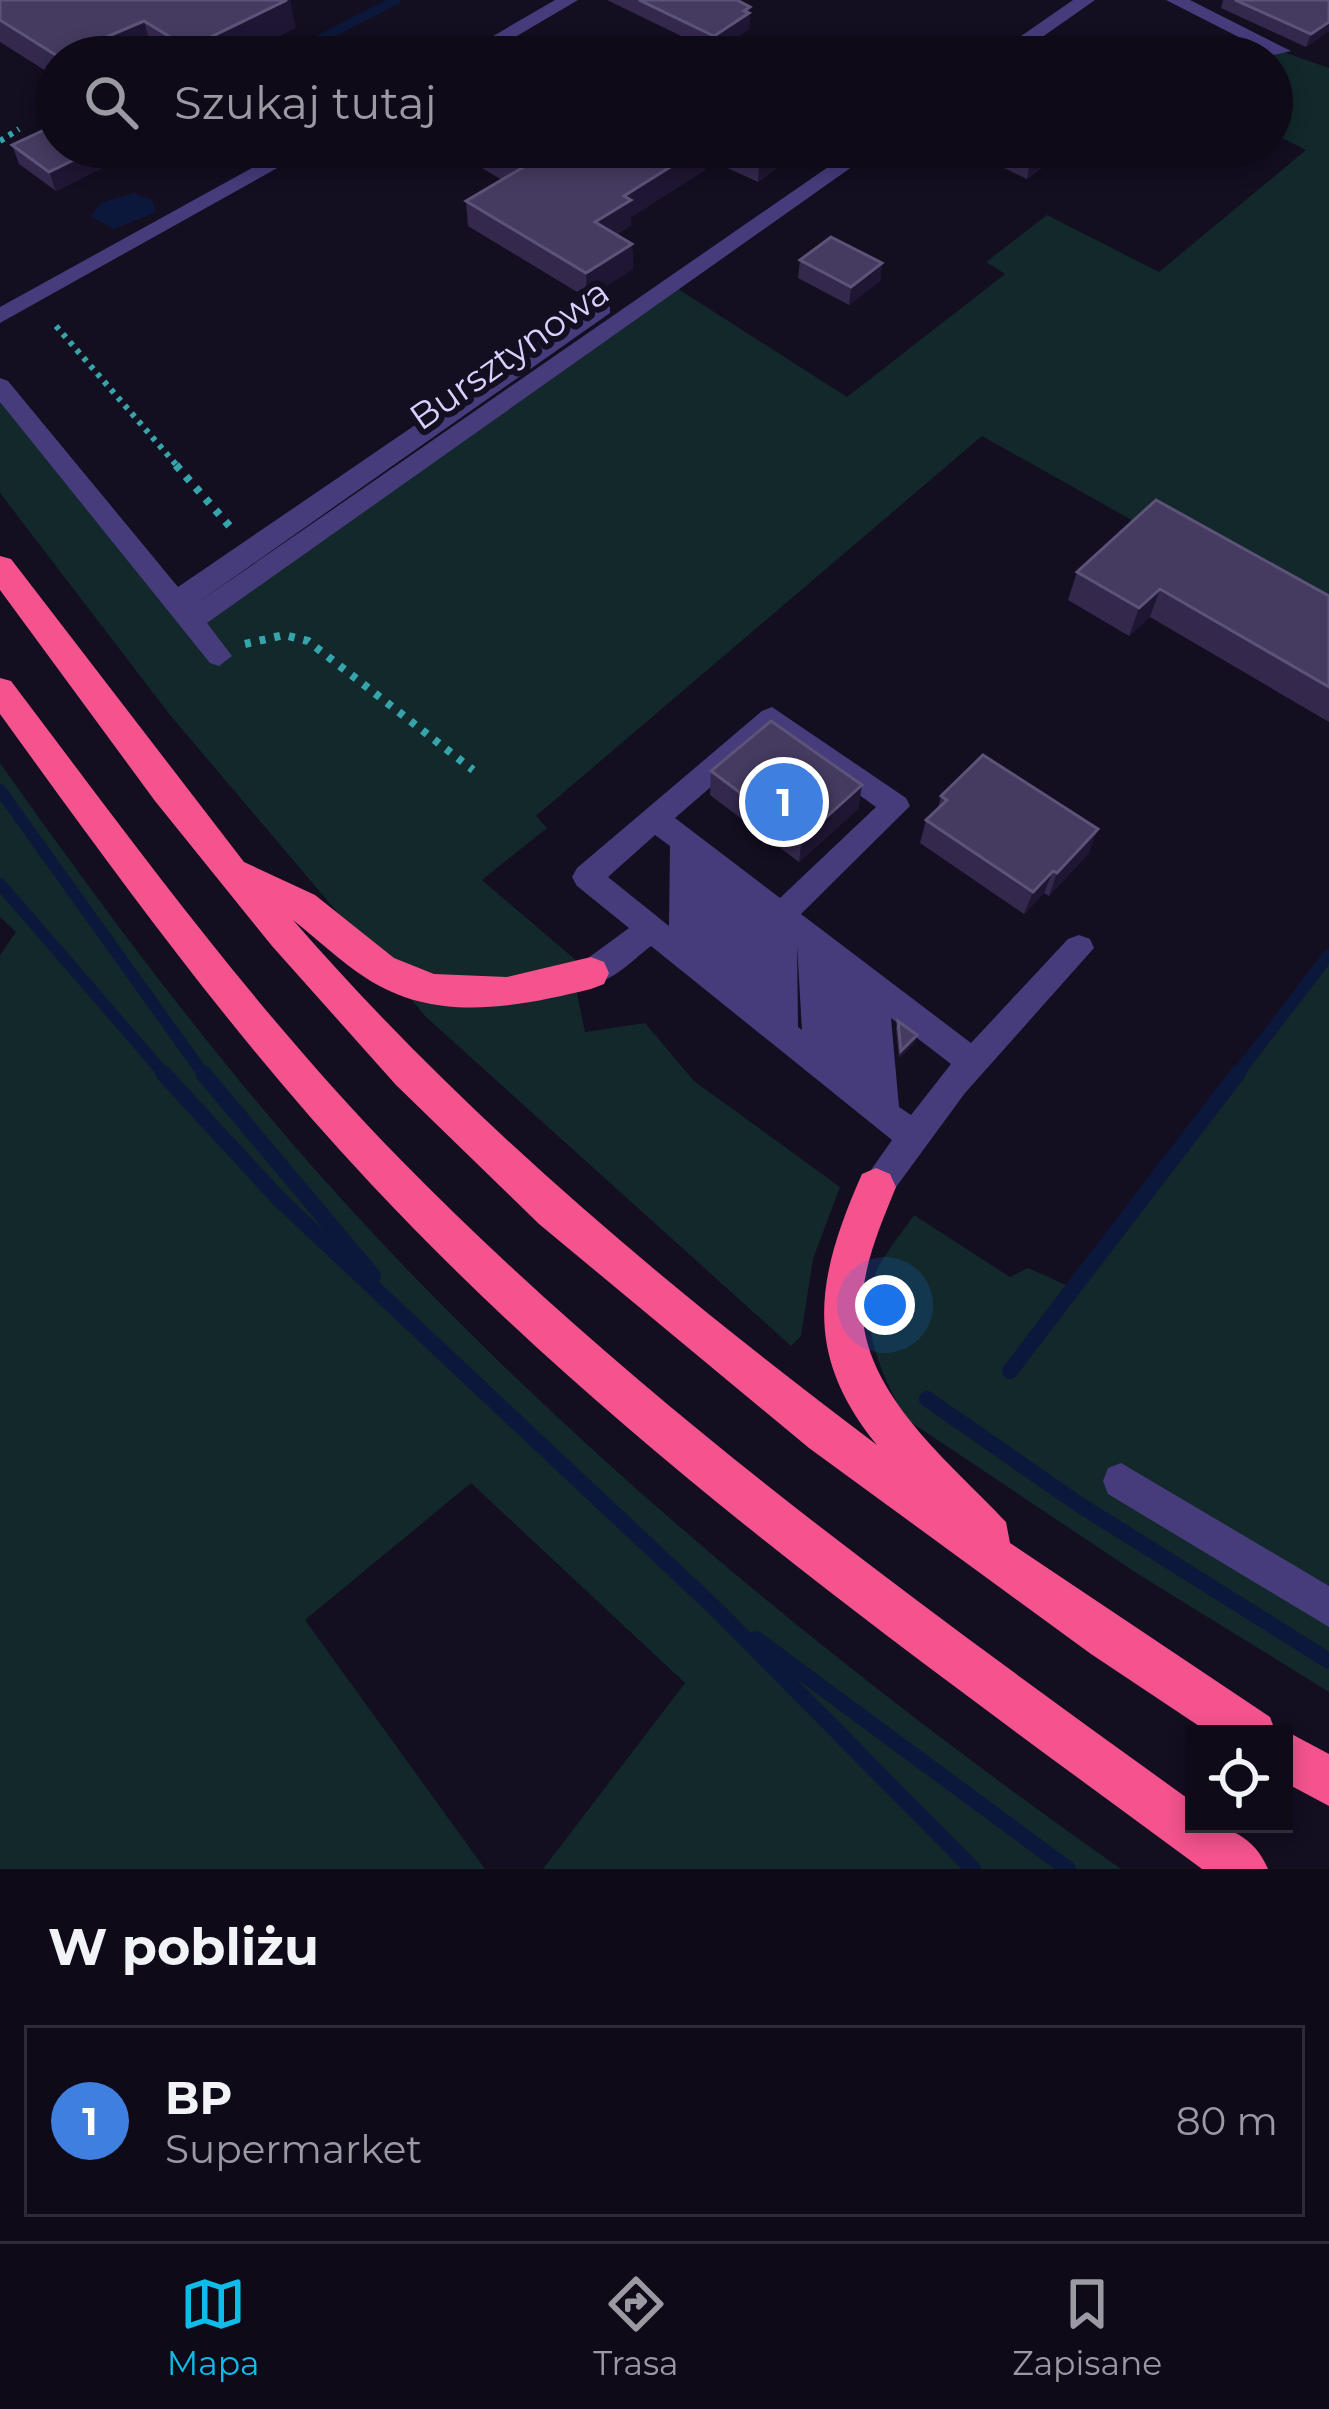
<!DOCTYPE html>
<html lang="pl">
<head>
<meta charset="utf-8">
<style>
	body { margin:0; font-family:Montserrat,sans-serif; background:#171321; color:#f1f3f6 }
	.controls { position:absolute; right:36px; bottom:36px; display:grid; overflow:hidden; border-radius:0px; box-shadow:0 6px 18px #0003 }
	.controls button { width:108px; height:108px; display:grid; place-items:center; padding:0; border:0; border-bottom:3px solid #2e2b37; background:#0e0a18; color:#f1f3f6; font:60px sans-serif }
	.you { position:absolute; left:885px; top:1305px; width:42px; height:42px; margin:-30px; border:9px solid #fff; border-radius:50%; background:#1a73e8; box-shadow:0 0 0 18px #1a73e833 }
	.badge { display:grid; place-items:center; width:78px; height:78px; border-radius:50%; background:#0fbbe9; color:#fff; font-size:39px; font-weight:700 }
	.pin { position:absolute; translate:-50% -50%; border:6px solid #fff; box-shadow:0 3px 12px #0006 }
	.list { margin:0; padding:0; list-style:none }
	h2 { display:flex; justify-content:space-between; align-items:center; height:156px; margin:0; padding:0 48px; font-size:51px }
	h2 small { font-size:39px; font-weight:400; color:#9b9aa2 }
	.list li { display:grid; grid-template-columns:78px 1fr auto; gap:36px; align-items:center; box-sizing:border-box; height:192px; margin:0 24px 24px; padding:0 24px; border:3px solid #2e2b37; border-radius:0px }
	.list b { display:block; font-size:45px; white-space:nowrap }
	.list p { margin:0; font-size:39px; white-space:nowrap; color:#9b9aa2 }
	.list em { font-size:39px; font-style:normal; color:#9b9aa2 }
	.icon { flex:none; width:66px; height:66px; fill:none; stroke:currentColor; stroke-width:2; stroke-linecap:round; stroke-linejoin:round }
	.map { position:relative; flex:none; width:1329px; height:1869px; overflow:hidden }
	.search { position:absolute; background:#0e0a18; box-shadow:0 6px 18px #0003; left:36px; right:36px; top:36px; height:132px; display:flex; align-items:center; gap:30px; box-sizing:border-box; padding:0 42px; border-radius:66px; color:#9b9aa2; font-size:45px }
	.sheet { height:372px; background:#0e0a18 }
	nav { display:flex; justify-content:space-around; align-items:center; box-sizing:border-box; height:168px; border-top:3px solid #2e2b37; background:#0e0a18; font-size:33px; color:#9b9aa2 }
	nav a { display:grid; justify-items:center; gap:6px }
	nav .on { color:#0fbbe9 }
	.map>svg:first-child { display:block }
	.green { fill:#12282a }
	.water { fill:#0c183b }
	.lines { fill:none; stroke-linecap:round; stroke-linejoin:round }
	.stream-far2 { stroke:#0c183b; stroke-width:9 }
	.stream-far1 { stroke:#0c183b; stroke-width:12 }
	.stream { stroke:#0c183b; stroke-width:16 }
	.path-far1 { stroke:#36a4ab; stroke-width:6; stroke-dasharray:4.5 6; stroke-linecap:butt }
	.path { stroke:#36a4ab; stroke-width:8; stroke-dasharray:6 9; stroke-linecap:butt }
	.minor { fill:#463c7c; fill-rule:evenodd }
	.highway { fill:#f4538e; fill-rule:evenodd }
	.wall { fill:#34294d }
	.shaded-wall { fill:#1f1633 }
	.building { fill:#453b60; stroke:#5d5278; stroke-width:3 }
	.labels { text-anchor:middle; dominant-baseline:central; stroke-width:12; stroke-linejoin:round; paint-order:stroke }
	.far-street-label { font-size:36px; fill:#dad0fc; stroke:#130e20 }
</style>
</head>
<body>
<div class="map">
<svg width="1329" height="1869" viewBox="0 0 1329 1869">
	<rect width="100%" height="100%" fill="#130e20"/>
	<path class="green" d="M1281,51L1329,68V631L982,436L536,816L547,828L482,880L591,973L574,980L585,1032L645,1023L694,1081L840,1187L813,1259L801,1336L791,1346L426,1017L170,715L0,493V386L190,620L672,285L847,397L1005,274L986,262L1047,215L1159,272L1306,150L1272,133V58Z
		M0,763C118,930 242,1095 383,1244C606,1480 857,1683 1121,1869H543L685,1683L471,1483L305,1620L485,1869H0V955L16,932L0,917Z
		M1329,955V1692L1141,1576L906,1419C884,1381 854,1317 876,1272C885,1252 902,1233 914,1215L1010,1277L1028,1268L1073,1288Z"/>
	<path class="water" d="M134,193L152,200L156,212L114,229L91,216L101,203Z"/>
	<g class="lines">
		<path class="stream-far2" d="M285,57L396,0"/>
		<path class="stream-far1" d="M0,790L205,1076
			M0,884L166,1076
			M1236,1076L1329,955"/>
		<path class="stream" d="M163,1073L279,1199L718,1611L973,1869
			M203,1073L373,1276
			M1010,1371L1238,1073
			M927,1399L1080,1505L1329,1661
			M756,1639L1068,1869"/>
		<path class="path-far1" d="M0,141L19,129
			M56,326L179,468"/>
		<path class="path" d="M176,465L232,529
			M245,644L284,635L308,641L473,770"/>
		<path class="minor" d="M555,0H578L481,57H457Z
			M1073,0H1095L1014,57H991Z
			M1166,0H1190L1291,51L1274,55Z
			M290,147H315L0,323V307Z
			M857,147H880L207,623L232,656L219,666L210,663L0,402V378L8,381L178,587L594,303H610V313L193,606Z
			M772,707L906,798L910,806L801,914L971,1043L1068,939L1079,935L1090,939L1094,948L965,1093L888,1198L876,1202L864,1198L859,1187L892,1140L651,946C632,960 605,991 580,982L576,973L580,964L629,928L577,886L572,877L577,868L762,711ZM773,733L876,807L780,898L675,818ZM655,835L670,846L669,926L608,877ZM797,945L802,1030L798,1027ZM891,1018L951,1064L911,1115L899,1107Z
			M1121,1463L1329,1586V1627L1108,1494L1103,1481L1108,1468Z"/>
		<path class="highway" d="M0,556L11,559L244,862L315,895L394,958L434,974L507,977L591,957L604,962L609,973L604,984L591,989C516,1007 436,1024 366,978C340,961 317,939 293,920C466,1119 667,1287 877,1445C801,1352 817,1276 862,1174L876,1168L890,1174L896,1187C882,1222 867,1255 863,1293C853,1387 949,1461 1006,1522L1010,1543L1270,1717L1276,1733L1284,1730L1329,1754V1806L1284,1782V1734H1211L1091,1654L809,1448L539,1224L396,1085L272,946L155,801L0,590Z
			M0,678L11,681C135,845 256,1012 400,1159C640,1404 917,1603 1194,1803V1824C1227,1824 1255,1837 1268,1869H1202C913,1656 617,1447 371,1184C234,1038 117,876 0,714Z"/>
	</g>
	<path class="wall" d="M0,0H290L295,28L236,57H164L152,50L135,57H57V78L0,42Z
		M607,0H737L750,7L749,29L714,52Z
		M1223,0H1329V31L1306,47L1221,8Z
		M12,145L102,168L56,191L19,164Z
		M447,147H705V170L631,217V225L616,235L632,244L633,269L587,298L468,226L466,201L502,180Z
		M712,147H800V151L758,182L712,161Z
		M974,147H1060L1059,155L1027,179L973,153Z
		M800,260L882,263L880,281L849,305L798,278Z
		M1077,572L1329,596V722L1150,617L1129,636L1068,600Z
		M711,771L862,785L858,809L799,862L710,795Z
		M941,796L1089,853L1049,896L1044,893L1024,914L920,843L926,820L938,808Z
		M898,1021L917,1035L915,1042L899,1058L896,1028Z"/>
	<path class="shaded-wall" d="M287,0H290L295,28L236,57H191L188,48Z
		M750,7L749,29L714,52V36Z
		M144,21L152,50L135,57H59Z
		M1329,22V31L1306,47L1311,34Z
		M702,147H705V170L631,217V225L596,247L595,222L624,196Z
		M782,147H800V151L758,182L759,164Z
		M1051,147H1060L1059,155L1027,179L1030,162Z
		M96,149L102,168L56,191L49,172Z
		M632,244L633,269L587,298L586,273Z
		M882,263L880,281L849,305L851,287Z
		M1160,589L1150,617L1129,636L1139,608Z
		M862,785L858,809L799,862L802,839Z
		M1098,829L1089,853L1049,896L1057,873Z
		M1053,871L1044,893L1024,914L1033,892Z
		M917,1035L915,1042L899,1058L901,1051Z"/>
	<path class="building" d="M0,0H287L188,48L144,21L59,57L0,20Z
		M639,0H737L750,7L744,11L749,13L714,36Z
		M1235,0H1329V22L1311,34Z
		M489,40L520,57H457Z
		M755,46L775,57H735Z
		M57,124V147H93L96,149L49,172L12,145Z
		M486,147H702L624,196L631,200L595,222L632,244L586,273L466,201L522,168Z
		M723,147H782L759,164Z
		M999,147H1051L1030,162Z
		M831,237L882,263L851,287L800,260Z
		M1156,500L1329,596V687L1160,589L1139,608L1077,572Z
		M771,721L862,785L802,839L711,771Z
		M983,755L1098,829L1057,873L1053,871L1033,892L926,820L947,800L941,796Z
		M898,1021L917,1035L901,1051Z"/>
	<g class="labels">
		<g class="far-street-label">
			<text transform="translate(509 354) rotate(-35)">Bursztynowa</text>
		</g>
	</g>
</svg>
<div class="controls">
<button><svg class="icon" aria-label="locate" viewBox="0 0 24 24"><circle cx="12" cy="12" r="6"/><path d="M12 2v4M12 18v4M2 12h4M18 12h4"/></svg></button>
</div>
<div class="you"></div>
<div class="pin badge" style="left:784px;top:802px;background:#3f7fe0">1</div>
<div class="search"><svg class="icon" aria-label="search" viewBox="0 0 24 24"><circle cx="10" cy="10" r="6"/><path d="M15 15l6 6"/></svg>Szukaj tutaj</div>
</div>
<section class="sheet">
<h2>W pobliżu<small></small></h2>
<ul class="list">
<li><span class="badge" style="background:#3f7fe0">1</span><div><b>BP</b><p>Supermarket</p></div><em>80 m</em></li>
</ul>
</section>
<nav>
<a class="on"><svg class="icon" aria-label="map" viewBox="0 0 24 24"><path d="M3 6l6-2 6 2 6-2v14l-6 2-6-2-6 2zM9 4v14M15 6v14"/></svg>Mapa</a>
<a><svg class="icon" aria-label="directions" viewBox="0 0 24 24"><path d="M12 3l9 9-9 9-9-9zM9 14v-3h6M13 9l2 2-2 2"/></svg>Trasa</a>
<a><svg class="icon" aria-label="saved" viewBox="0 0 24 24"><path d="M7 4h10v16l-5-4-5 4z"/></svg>Zapisane</a>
</nav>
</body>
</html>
